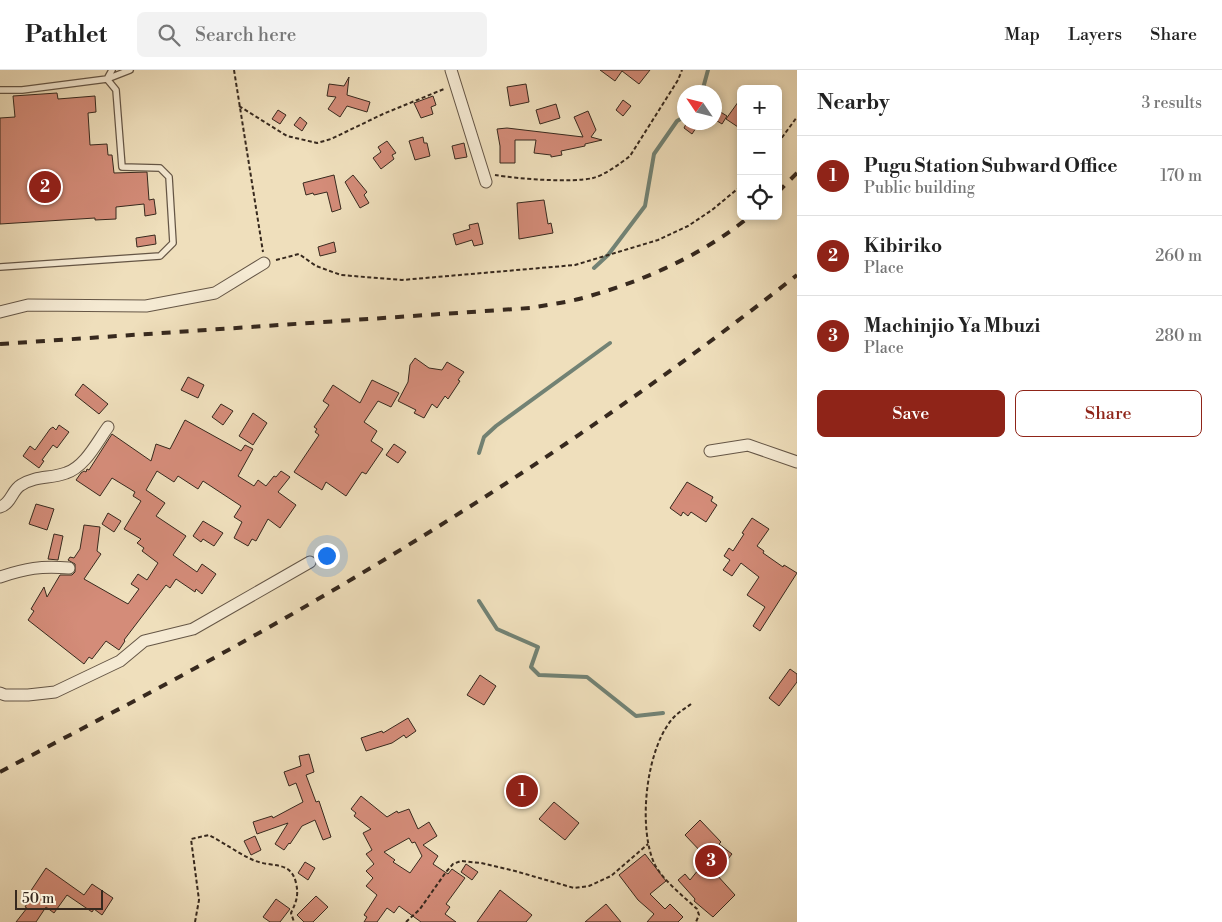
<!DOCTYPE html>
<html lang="en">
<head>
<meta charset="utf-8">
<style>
	body { margin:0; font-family:"Libre Bodoni",serif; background:#f2f2f2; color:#222 }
	.controls { position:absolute; right:15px; top:15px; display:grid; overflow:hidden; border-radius:8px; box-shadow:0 2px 8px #0003 }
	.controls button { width:45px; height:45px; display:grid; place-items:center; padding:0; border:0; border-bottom:1px solid #e0e0e0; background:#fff; color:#222; font:25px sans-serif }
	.compass { position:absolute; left:677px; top:15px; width:45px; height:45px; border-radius:50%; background:#fff; box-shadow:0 2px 8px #0003; rotate:305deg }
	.scale { position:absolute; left:15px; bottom:12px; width:88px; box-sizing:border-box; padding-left:5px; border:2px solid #37291e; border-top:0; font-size:14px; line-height:18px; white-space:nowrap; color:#37291e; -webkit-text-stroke:4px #f5ead3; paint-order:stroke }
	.you { position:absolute; left:326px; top:485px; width:18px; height:18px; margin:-12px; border:4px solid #fff; border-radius:50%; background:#1a73e8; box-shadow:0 0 0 8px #1a73e833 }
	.badge { display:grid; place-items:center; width:32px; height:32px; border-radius:50%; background:#8f2418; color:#fff; font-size:16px; font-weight:700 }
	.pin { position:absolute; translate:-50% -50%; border:2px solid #fff; box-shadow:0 1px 5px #0006 }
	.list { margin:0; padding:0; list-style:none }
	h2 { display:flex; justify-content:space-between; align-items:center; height:65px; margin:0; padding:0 20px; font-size:21px }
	h2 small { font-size:16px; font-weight:400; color:#767676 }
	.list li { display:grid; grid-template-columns:32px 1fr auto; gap:15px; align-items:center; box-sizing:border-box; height:80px; padding:0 20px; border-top:1px solid #e0e0e0 }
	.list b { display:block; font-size:19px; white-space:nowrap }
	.list p { margin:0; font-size:16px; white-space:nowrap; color:#767676 }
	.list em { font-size:16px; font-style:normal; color:#767676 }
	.actions { display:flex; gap:10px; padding:15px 20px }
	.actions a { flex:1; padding:11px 0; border:1px solid #8f2418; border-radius:8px; text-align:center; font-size:18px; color:#8f2418 }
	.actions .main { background:#8f2418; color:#fff }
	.icon { flex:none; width:28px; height:28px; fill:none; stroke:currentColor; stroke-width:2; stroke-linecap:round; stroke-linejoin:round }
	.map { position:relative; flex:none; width:797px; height:852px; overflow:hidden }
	header { display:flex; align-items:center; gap:30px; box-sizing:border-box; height:70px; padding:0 25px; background:#fff; border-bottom:1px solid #e0e0e0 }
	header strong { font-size:24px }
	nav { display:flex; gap:28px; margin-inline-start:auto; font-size:18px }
	.search { width:350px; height:45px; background:#f2f2f2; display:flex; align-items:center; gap:12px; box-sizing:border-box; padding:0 18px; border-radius:8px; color:#767676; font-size:19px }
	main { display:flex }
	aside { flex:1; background:#fff }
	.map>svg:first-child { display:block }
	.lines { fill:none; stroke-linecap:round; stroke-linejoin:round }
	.stream { stroke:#728274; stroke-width:4 }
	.building { fill:#d48c79; stroke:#37291e; fill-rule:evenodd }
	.lane-casing { stroke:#655646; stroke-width:8 }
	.street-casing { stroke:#655646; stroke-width:13 }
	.path { stroke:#37291e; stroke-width:2; stroke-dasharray:4 2.5; stroke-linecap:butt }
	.lane { stroke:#f5ead3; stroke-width:5.5 }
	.street { stroke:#f5ead3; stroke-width:11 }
	.rail { stroke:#37291e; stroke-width:4; stroke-dasharray:9 9; stroke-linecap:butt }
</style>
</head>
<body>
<header>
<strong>Pathlet</strong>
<div class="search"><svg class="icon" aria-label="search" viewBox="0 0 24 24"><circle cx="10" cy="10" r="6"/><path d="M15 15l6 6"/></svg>Search here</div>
<nav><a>Map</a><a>Layers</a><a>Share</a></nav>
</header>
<main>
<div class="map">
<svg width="797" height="852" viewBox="0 0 797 852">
	<rect width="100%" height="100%" fill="#efdfbc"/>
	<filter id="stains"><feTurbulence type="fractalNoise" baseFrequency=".004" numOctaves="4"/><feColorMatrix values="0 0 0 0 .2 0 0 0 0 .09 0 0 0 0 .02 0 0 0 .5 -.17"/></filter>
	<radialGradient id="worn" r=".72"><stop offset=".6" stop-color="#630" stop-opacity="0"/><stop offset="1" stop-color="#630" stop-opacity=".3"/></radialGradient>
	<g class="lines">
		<path class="stream" d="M702,22L708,0
			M594,198L608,185L645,136L654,84L677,51L684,47
			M479,383L484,367L496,356L610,273
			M479,531L497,559L538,577L531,597L539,605L587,607L636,646L663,643"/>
	</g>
	<path class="building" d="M600,0H650L639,14L622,1L615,11Z
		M349,7L347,25L370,32L367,42L347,36L340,47L328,39L336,27L327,26L329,14L344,16Z
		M526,14L529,32L510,36L507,17Z
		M57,23L58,29L95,26L96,42L88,43L90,75L107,74L108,85H112L114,103L147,102L149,130L154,129L156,144L145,146L144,134L116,137V149L95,150V148L0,154V48L15,47L13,26Z
		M433,26L436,35L431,37L433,44L421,48L414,33Z
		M741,28V59L726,49Z
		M623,30L631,36L623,46L616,40Z
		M556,34L560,48L540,54L536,40Z
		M714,38L727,46L722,54L714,49Z
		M278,40L286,45L280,54L272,49Z
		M588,41L596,60L591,67L602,70L585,74V76L561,81L562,85L551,87V85L534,83L536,70H515V93H500V76L497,59L507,58L583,67L574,47Z
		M300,47L307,53L302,61L294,55Z
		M687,52H700L692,64L684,58Z
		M423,67L424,73H427L430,86L415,90L409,71Z
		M387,71L396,83L392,85L394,89L381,99L373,88L381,82L378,77Z
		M464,73L467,87L455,89L452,76Z
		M334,105L341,139L332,142L327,122L314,125L313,123L306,125L303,113Z
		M353,105L367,122L364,125L369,133L360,138L345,112Z
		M544,130L548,154L551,153L553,163L519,169L517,133Z
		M478,153L483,174L474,176L472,170L456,175L453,164L470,159L469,155Z
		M155,165L156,174L137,177L136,168Z
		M334,172L336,182L320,186L318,177Z
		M415,288L429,298L442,300L447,292L464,302L458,310L460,311L448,329L445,326L437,338L432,334L424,348L414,343L416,340L398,331L408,312L410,295Z
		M188,307L204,315L198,328L181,320Z
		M372,310L399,323L391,337L378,331L364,352L377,361L371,371L383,379L366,404L362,402L346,426L326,412L322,420L294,402L319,365L315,362L317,359L314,357L329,335L323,331L333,315L360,333Z
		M83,314L108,334L99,344L75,325Z
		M221,334L233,341L223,355L212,347Z
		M253,343L267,353L253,375L239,366Z
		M185,350L241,381L245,375L253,379L238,406L254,416L258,410L266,416L274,406L276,407L281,401L290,407L278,422L296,435L280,458L268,449L256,471L252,469L248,476L234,468L242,452L234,447L241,436L203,411L198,419L178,406L174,412L157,401L146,420L165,433L156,446L186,466L173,485L197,502L202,494L216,504L202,524L196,519L195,522L176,509L170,518L166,515L124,570L125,571L119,580L106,571L92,589L89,587L84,594L28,550L34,541L31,539L44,517L47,527L60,505H72L75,502V494L68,490L70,487L74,488L80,479L84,455L100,457L97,481L101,484L84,509L128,534L139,519L131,514L138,504L147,510L158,493L142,481L144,478L137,473L141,469L124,459L141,431L133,426L135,422L112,408L100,426L76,410L81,403L84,401L86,402L87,399L89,400L112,364L151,391L156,374L170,379Z
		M59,355L69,362L57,378L53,375L42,390L44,391L39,398L23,386L30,376L35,380L50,359L53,357L56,360Z
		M394,374L406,382L398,393L386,385Z
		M687,412L713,427L711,431L717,435L706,452L691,442L688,446L683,442L681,446L670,438Z
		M36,434L54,439L47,460L29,454Z
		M108,443L121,451L114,462L102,454Z
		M752,448L769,459L757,476L764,481L763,483L783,497L784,495L797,503L760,561L753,556L765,537L747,525L759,507L741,493L732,506L723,500L730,490L724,486L729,478L733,481L744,464L742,463Z
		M203,451L223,463L214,476L203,469L201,472L193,466Z
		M54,464L63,466L58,490L48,489Z
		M790,599L797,604V612L779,636L769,628Z
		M480,605L496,616L484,635L467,625Z
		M408,648L416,661L406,668L404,665L392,673L366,681L361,668L382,661L383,663Z
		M309,684L314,702L306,705L316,732L319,731L331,767L323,770L315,750L302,756L290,774L289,773L284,780L275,774L288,753L257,764L253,752L272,746L273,748L303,732L296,713L289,716L284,702L301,696L299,686Z
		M523,713L530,719L522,729L515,723Z
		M361,726L387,747L397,741L398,743L409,739L418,759L429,752L437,766L423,775L438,786L433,794L448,804L452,799L465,808L446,834L450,837L445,844L456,852H421L399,836L394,843L387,838L377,852H364L367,847L364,845L377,825L366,816L373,808L366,801L374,794L366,784L372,780L363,763L371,759L354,746L356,743L351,739ZM409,768L412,773L415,772L422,786L410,803L393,792L395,790L384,782Z
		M554,732L579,753L565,770L539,749Z
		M700,750L721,772L719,774L732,784L716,804L735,825L713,847L694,831L695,829L678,810L685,804L690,810L703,794L698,789L703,784L685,765Z
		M255,766L261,780L251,785L244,771Z
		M645,784L666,811L650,824L665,839L670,834L683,847L678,852H647L654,844L638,830L619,805Z
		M305,792L315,798L308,810L298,803Z
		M466,794L478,802L472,810L461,802Z
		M46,798L84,825L92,814L113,828L102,845L94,839L92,842L67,825L54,843L46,837L36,852H16L27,838L25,837L31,827L28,825Z
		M500,820L532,845L526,852H477Z
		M316,826L328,837L313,852H304L297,845Z
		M276,829L290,839L280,852H270L263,847Z
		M606,834L621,852H585Z"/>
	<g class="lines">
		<g class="lane-casing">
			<path id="lane" d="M0,20H22L107,9L112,0
				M0,197L160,186L173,173L169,107L160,98L122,97L116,20L107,9L130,0"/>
		</g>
		<g class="street-casing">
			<path id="street" d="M451,0L486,112
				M0,242L28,235L146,236L215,223L264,193
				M710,381L748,375L797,392
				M0,437C11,434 12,420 21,415C37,405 50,409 66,403C85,397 97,372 108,357
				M0,507C27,498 40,496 69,498
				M0,623L5,625H28L55,622L120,591L144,571L193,559L310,492"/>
		</g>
		<path class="path" d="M234,0L263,182
			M239,36L287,66L317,73L331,69L383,44L444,19
			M778,73L797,47
			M495,105C518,109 572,113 593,108C605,105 621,93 630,86L678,10L682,0
			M276,190L299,184L316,196L341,205L402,210L575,195L658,170L688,156L712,140L741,116
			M691,634C686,638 680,641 675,646C646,675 637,758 655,795C663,810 684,827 697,839L699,845L696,852
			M195,852L199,830L191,769L209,765C224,773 238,783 253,790C271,798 291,790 296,813C299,826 296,832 291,843L294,852
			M406,852L420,839L446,802L453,794L461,791L481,793L515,801L574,818L589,816L611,806L648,774"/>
		<use href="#lane" class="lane"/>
		<use href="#street" class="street"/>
		<path class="rail" d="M778,122L797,103
			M0,274L530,238C546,235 563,233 579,229C639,213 702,186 750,146
			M0,702C96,651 193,601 287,547C465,445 636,332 797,205"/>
	</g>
	<rect width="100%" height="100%" filter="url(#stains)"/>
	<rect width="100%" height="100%" fill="url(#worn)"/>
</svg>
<div class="controls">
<button>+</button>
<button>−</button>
<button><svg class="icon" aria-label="locate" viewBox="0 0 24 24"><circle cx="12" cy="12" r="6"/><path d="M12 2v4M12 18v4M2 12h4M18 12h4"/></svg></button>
</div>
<svg class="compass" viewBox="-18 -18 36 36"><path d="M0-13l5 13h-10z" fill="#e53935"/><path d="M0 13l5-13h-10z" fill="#767676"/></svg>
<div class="scale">50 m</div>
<div class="you"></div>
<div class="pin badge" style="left:522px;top:721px">1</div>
<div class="pin badge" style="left:45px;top:117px">2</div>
<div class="pin badge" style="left:711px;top:791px">3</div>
</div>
<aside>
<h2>Nearby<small>3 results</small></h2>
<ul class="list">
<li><span class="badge">1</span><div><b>Pugu Station Subward Office</b><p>Public building</p></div><em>170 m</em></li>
<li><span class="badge">2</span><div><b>Kibiriko</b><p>Place</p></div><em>260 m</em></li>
<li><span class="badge">3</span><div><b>Machinjio Ya Mbuzi</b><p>Place</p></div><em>280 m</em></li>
</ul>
<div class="actions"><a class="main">Save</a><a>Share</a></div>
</aside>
</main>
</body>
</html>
